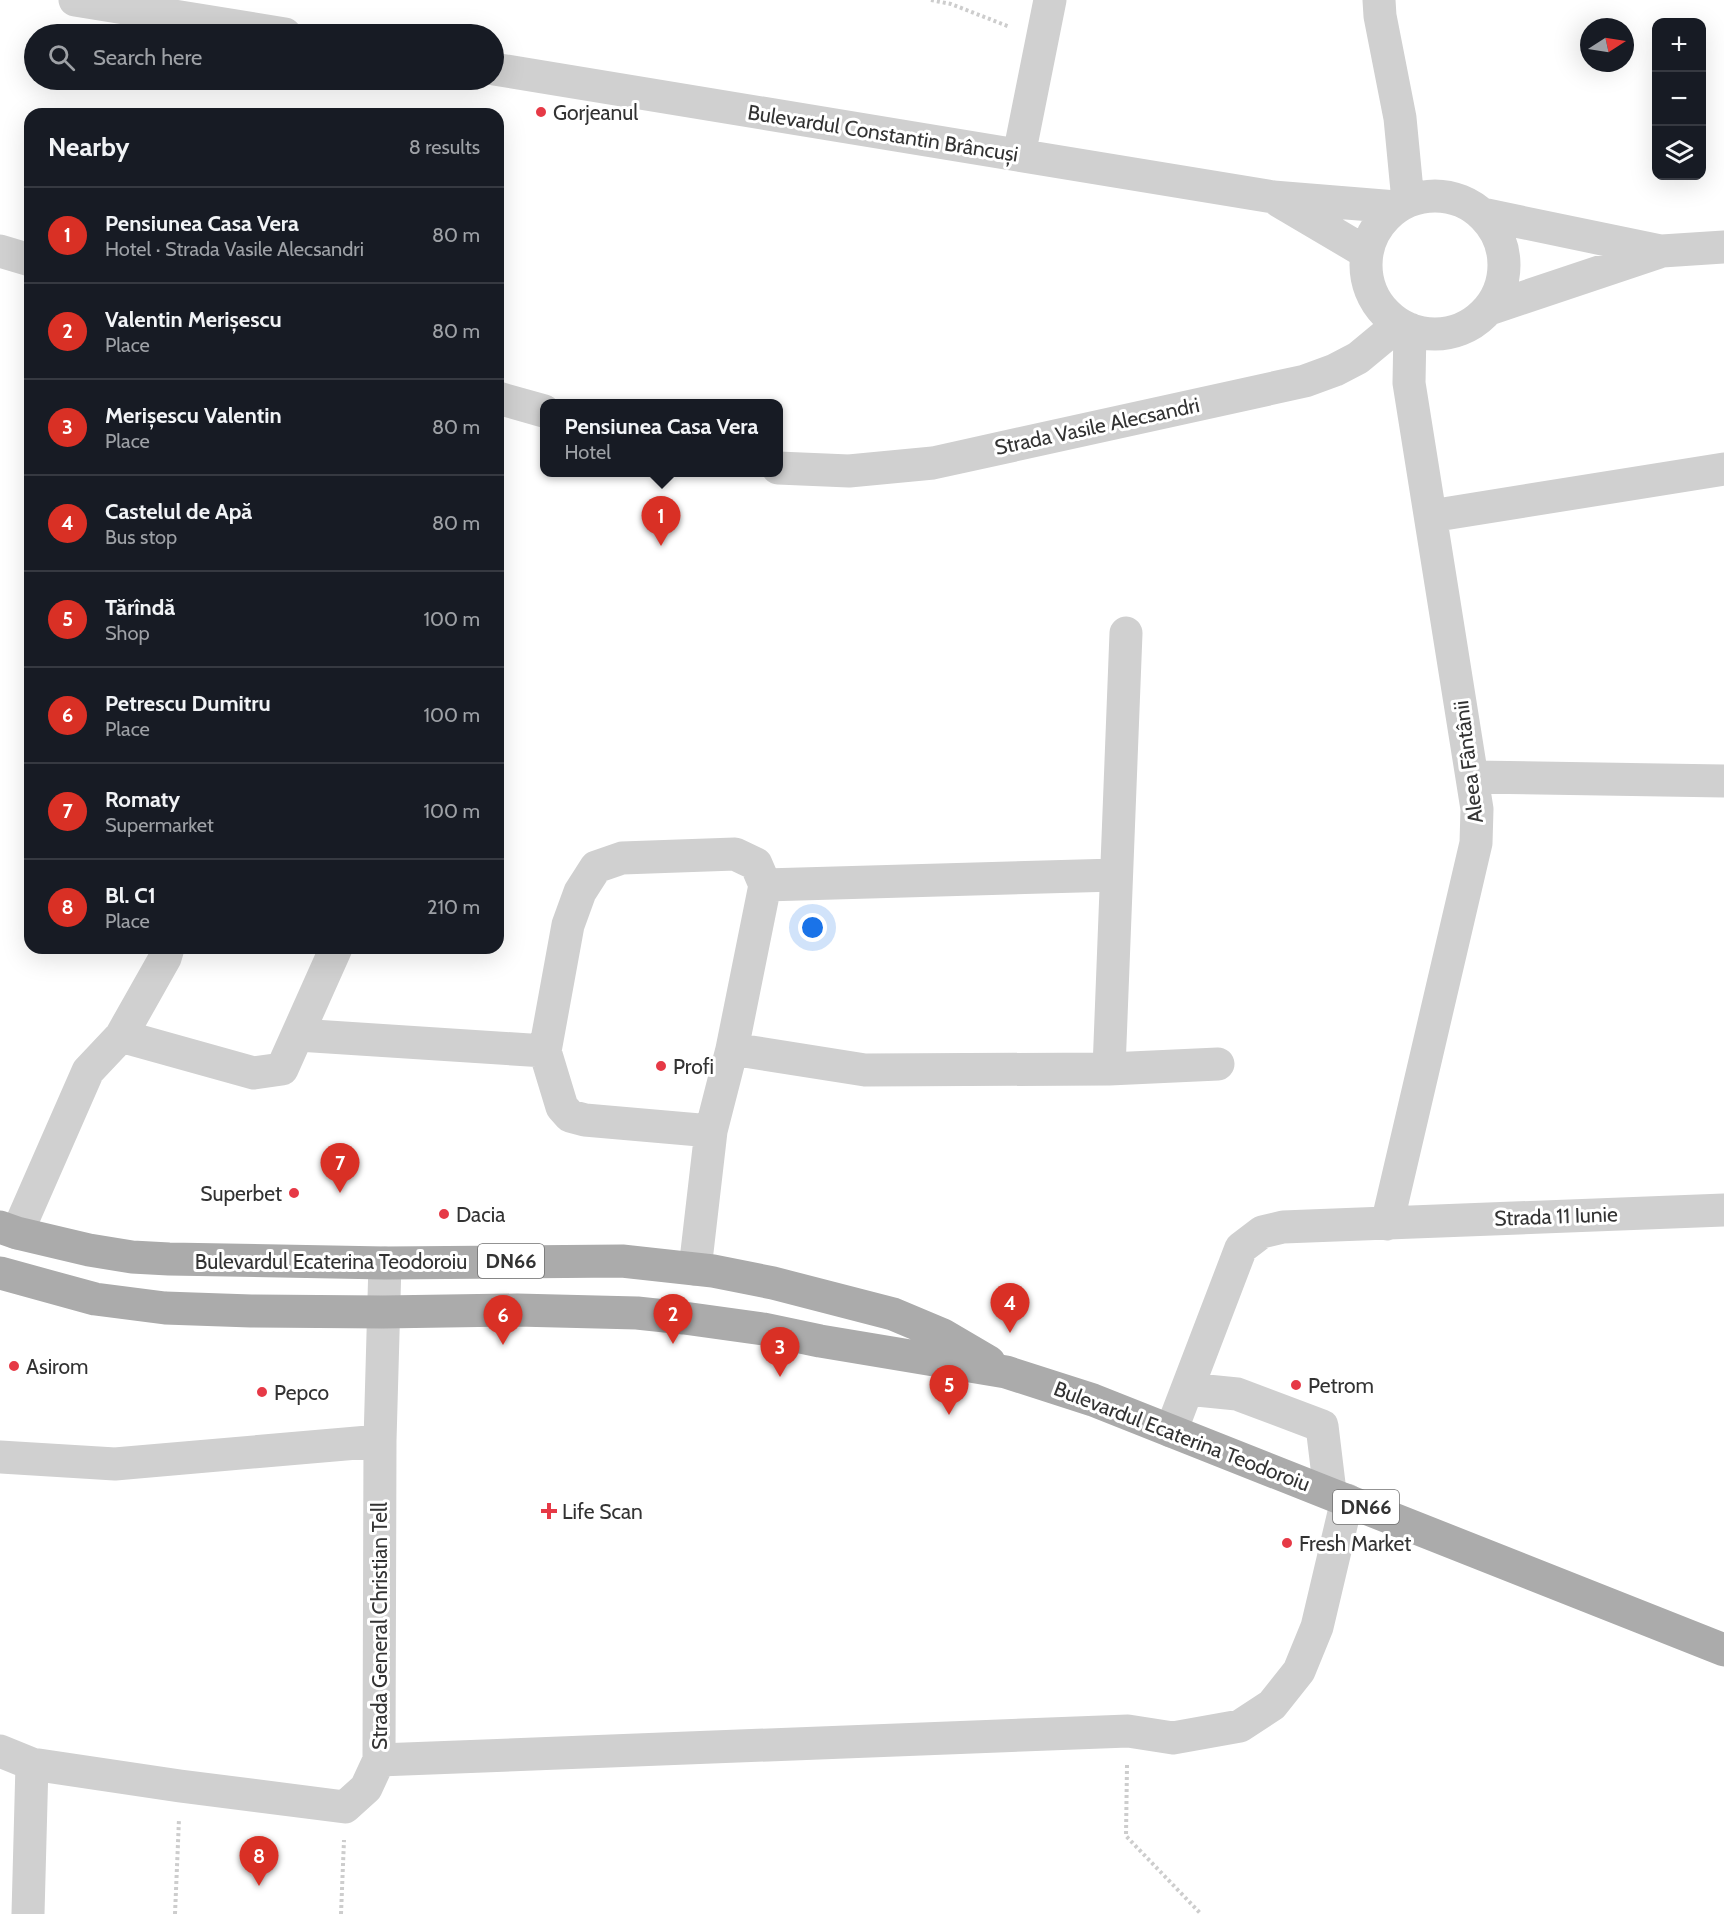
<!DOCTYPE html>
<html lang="en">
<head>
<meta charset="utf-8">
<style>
	body { margin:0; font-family:Cabin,sans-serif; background:#20242c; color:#f1f3f6 }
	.controls { position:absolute; right:18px; top:18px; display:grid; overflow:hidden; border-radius:12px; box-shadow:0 6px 24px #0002 }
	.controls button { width:54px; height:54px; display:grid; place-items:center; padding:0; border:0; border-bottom:2px solid #363941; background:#171b24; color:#f1f3f6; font:30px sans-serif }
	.compass { position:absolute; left:1580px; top:18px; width:54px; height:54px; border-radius:50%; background:#171b24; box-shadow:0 6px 24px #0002; rotate:78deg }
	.you { position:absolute; left:813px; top:928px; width:21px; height:21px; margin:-15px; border:4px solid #fff; border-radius:50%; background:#1a73e8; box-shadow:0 0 0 9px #1a73e833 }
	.badge { display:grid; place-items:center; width:39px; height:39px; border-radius:50%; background:#d93025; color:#fff; font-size:20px; font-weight:700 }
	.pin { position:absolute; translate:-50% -50px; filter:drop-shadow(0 2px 3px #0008) }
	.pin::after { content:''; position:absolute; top:32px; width:21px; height:18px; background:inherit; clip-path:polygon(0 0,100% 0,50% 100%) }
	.popup { position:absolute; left:540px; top:399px; width:243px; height:78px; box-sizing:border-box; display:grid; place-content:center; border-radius:12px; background:#171b24; filter:drop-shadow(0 2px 4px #0005); font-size:20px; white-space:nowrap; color:#9ea1a6 }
	.popup b { font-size:22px; color:#f1f3f6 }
	.popup::after { content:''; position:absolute; left:50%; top:100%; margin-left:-12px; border:12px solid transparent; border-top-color:#171b24 }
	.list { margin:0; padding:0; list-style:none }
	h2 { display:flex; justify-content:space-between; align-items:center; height:78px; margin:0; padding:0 24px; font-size:26px }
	h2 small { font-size:20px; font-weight:400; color:#9ea1a6 }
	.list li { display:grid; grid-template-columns:39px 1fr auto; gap:18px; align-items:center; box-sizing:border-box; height:96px; padding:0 24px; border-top:2px solid #363941 }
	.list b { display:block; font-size:22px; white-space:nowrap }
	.list p { margin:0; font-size:20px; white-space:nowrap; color:#9ea1a6 }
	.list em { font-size:20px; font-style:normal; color:#9ea1a6 }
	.icon { flex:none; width:33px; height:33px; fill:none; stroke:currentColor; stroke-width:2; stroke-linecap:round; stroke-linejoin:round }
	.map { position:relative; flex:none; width:1724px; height:1914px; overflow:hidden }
	.search { position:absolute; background:#171b24; box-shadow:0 6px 24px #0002; left:24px; top:24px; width:480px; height:66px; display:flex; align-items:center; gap:15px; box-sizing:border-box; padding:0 21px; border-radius:33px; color:#9ea1a6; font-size:22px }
	.panel { position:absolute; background:#171b24; box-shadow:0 6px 24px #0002; left:24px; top:108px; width:480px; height:846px; border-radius:18px }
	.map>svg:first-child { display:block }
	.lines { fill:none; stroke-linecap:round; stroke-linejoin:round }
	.path { stroke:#cdcdcd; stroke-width:4; stroke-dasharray:3 3; stroke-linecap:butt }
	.minor { stroke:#d0d0d0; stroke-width:33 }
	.major { stroke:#ababab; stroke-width:33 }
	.poi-dot { fill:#e63946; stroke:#fff; stroke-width:2 }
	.labels { text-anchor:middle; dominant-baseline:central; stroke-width:6; stroke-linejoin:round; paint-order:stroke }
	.shield { fill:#fff; stroke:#707070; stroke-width:1.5 }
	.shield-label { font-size:20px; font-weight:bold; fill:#333 }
	.poi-label { font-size:21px; fill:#333; stroke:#fff; text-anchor:start }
	.street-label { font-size:21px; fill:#333; stroke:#fff }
</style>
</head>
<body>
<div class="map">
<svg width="1724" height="1914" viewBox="0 0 1724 1914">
	<rect width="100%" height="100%" fill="#fff"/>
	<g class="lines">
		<path class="path" d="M931,0L951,4L1010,27
			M1127,1765L1126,1836L1201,1914
			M175,1914L179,1819
			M341,1914L344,1840"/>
		<path class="minor" d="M75,0L285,34
			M1379,0L1380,16L1400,118L1408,201
			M494,69L1273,197L1396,207
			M1019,155L1050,0
			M1366 265a69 69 0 1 1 138 0a69 69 0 1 1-138 0Z
			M1279,201L1367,253
			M1482,214L1660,251
			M0,251L30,260
			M1489,309L1662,251L1724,247
			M498,398L544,411
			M778,468L849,471L933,463L1305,381L1335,370L1358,358L1399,324
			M1431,516L1724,469
			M1473,777L1724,781
			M765,885L1116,875
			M298,1035L545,1051
			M121,1036L254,1073L282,1069L336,948
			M732,1049L865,1070L1109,1069L1218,1064
			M1109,1069L1126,633
			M1387,1224L1476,843L1477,809L1409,383L1410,329
			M17,1233L88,1071L121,1036L165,958L168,948
			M695,1269L711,1131L732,1049L765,885L756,864L735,854L622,858L596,867L580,892L568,925L545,1051L562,1107L570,1116L585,1120L711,1131
			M1187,1389L1237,1394L1322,1426L1330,1492
			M1171,1431L1241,1248L1262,1232L1283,1227L1724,1210
			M0,1457L115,1464L380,1441
			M0,1751L32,1764L180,1786L345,1807L366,1788L379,1760L380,1441L385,1263
			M379,1760L1128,1731L1173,1738L1240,1726L1272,1705L1299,1671L1317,1627L1347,1500
			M28,1914L32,1764"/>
		<path class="major" d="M0,1227L17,1233L89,1250L132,1257L169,1259L385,1263L622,1261L713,1271L773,1283L893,1314L943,1335L989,1362
			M0,1273L95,1299L165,1308L251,1311L383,1312L517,1310L637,1313L684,1318L763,1329L820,1341L1006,1372L1093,1400L1724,1650"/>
	</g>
	<g class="poi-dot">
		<circle cx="541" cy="112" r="6"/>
		<circle cx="661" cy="1066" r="6"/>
		<circle cx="294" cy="1193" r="6"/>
		<circle cx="444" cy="1214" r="6"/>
		<circle cx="14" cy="1366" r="6"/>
		<circle cx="1296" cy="1385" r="6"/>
		<circle cx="262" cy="1392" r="6"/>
		<path d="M546 1502h6v6h6v6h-6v6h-6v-6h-6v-6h6z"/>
		<circle cx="1287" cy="1543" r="6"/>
	</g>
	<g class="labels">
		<g class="shield">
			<rect x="478" y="1244" width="66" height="34" rx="4.5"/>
			<rect x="1333" y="1490" width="66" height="34" rx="4.5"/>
		</g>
		<g class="shield-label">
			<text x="511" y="1261">DN66</text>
			<text x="1366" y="1507">DN66</text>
		</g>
		<g class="poi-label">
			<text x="553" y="112">Gorjeanul</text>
			<text x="673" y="1066">Profi</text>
			<text x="282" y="1193" text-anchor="end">Superbet</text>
			<text x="456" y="1214">Dacia</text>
			<text x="26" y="1366">Asirom</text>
			<text x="1308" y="1385">Petrom</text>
			<text x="274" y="1392">Pepco</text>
			<text x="562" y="1511">Life Scan</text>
			<text x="1299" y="1543">Fresh Market</text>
		</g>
		<g class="street-label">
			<text transform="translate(883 133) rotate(9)">Bulevardul Constantin Brâncuși</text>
			<text transform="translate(1097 426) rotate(-12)">Strada Vasile Alecsandri</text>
			<text transform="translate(1468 762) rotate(-97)">Aleea Fântânii</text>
			<text transform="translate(1556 1216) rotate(-2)">Strada 11 Iunie</text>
			<text x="331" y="1261">Bulevardul Ecaterina Teodoroiu</text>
			<text transform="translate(1182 1436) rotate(21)">Bulevardul Ecaterina Teodoroiu</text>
			<text transform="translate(379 1626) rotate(-90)">Strada General Christian Tell</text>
		</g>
	</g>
</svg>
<div class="controls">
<button>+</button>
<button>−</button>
<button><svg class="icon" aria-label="layers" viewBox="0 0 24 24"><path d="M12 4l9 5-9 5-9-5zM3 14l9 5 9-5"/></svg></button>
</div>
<svg class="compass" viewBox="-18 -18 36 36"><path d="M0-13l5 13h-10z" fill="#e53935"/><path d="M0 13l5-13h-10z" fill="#9ea1a6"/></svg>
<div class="you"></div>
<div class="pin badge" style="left:661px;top:546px">1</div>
<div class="popup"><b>Pensiunea Casa Vera</b>Hotel</div>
<div class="pin badge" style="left:673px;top:1344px">2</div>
<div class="pin badge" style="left:780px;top:1377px">3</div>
<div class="pin badge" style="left:1010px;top:1333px">4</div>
<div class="pin badge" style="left:949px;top:1415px">5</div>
<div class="pin badge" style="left:503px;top:1345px">6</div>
<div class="pin badge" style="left:340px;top:1193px">7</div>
<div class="pin badge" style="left:259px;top:1886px">8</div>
<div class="search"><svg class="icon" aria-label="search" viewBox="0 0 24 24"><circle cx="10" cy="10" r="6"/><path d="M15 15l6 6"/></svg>Search here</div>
<section class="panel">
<h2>Nearby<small>8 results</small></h2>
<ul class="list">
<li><span class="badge">1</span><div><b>Pensiunea Casa Vera</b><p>Hotel · Strada Vasile Alecsandri</p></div><em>80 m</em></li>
<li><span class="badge">2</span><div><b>Valentin Merișescu</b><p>Place</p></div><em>80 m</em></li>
<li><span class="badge">3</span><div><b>Merișescu Valentin</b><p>Place</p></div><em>80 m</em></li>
<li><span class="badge">4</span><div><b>Castelul de Apă</b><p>Bus stop</p></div><em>80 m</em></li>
<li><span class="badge">5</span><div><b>Tărîndă</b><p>Shop</p></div><em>100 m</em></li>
<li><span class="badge">6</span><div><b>Petrescu Dumitru</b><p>Place</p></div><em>100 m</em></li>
<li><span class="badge">7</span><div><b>Romaty</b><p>Supermarket</p></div><em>100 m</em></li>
<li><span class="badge">8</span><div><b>Bl. C1</b><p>Place</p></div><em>210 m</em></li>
</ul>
</section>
</div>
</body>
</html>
